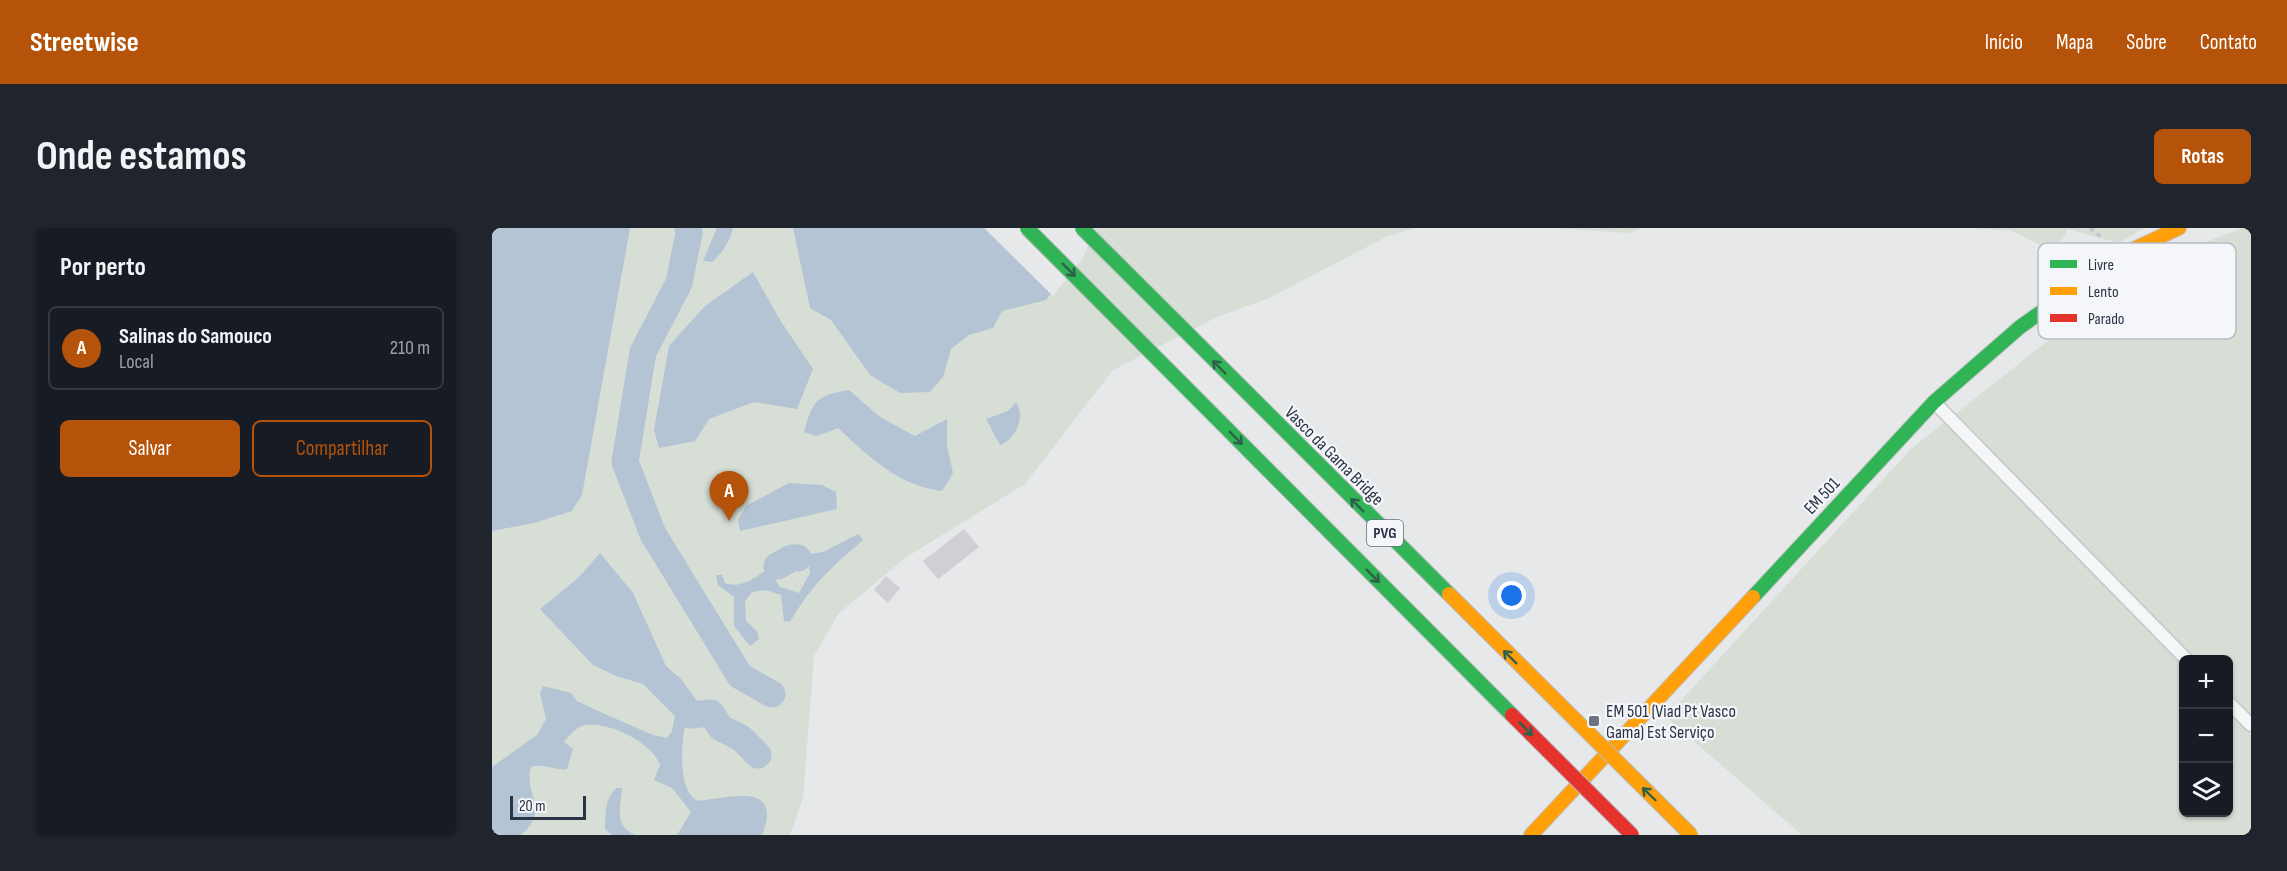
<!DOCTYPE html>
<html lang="pt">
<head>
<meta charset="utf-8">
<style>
	body { margin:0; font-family:"Sofia Sans Condensed",sans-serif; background:#20242c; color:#f1f3f6 }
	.controls { position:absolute; right:18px; bottom:18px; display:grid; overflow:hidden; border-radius:9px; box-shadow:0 2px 4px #0004 }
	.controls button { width:54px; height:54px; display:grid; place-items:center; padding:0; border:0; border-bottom:2px solid #363941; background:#171b24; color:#f1f3f6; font:30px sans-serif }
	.scale { position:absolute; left:18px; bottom:15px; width:76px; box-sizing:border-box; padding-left:6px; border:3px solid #2b3445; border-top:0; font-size:16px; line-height:21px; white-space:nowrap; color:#2b3445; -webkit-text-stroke:4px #f4f6f9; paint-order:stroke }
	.you { position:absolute; left:1020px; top:368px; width:21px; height:21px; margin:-15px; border:4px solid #fff; border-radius:50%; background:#1a73e8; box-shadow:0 0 0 9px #1a73e833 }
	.badge { display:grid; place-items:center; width:39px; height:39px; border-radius:50%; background:#b45309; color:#fff; font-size:20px; font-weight:700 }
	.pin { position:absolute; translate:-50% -50px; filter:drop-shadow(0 2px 3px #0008) }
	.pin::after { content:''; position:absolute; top:32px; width:21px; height:18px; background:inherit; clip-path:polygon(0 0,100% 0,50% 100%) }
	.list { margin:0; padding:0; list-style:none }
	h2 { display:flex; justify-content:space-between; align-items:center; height:78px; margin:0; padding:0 24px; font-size:26px }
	h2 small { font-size:20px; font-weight:400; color:#9ea1a6 }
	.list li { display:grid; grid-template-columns:39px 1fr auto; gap:18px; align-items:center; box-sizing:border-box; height:84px; margin:0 12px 12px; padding:0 12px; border:2px solid #363941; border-radius:9px }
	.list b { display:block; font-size:22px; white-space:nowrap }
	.list p { margin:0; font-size:20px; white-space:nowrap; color:#9ea1a6 }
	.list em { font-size:20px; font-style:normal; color:#9ea1a6 }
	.actions { display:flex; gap:12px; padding:18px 24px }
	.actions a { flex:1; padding:14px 0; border:2px solid #b45309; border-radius:9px; text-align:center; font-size:21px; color:#b45309 }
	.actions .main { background:#b45309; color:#fff }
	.icon { flex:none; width:33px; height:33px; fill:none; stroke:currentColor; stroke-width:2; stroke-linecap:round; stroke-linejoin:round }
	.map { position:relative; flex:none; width:1759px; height:607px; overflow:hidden; border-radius:9px }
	header { display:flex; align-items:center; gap:36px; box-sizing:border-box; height:84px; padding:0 30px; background:#b45309; color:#fff }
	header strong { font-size:28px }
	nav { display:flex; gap:33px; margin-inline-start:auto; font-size:21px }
	.intro { display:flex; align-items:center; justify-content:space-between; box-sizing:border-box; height:144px; padding:0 36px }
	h1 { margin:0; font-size:42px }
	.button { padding:15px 27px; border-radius:9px; background:#b45309; color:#fff; font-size:21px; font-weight:700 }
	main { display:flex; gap:36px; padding:0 36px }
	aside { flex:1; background:#171b24; border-radius:9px; box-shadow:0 2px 4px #0004 }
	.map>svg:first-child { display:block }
	.green { fill:#d6ded6; fill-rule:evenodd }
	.water { fill:#b4c4d5 }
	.pier { fill:#e6e8ea }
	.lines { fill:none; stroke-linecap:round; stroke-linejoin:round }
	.canal { stroke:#b4c4d5; stroke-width:27 }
	.building { fill:#ced0d3 }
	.lane-casing { stroke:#c4c6c8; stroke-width:15 }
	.fast-casing { stroke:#c4c6c8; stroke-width:16 }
	.slow-casing { stroke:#c4c6c8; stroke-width:16 }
	.path { stroke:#c5c6ca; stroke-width:4; stroke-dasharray:4.5 4.5; stroke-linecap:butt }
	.lane { stroke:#f5f6f7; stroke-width:12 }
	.fast { stroke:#30b455; stroke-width:14 }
	.slow { stroke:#ff9f0a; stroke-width:14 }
	.fast-bridge-casing { stroke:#b8bbbf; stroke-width:16; stroke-linecap:butt }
	.slow-bridge-casing { stroke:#b8bbbf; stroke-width:16; stroke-linecap:butt }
	.jam-bridge-casing { stroke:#b8bbbf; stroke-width:16; stroke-linecap:butt }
	.fast-bridge { stroke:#30b455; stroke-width:14 }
	.slow-bridge { stroke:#ff9f0a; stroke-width:14 }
	.jam-bridge { stroke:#e5322d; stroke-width:14 }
	.oneway { stroke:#2d614b }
	.poi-dot { fill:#6c737f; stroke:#f4f6f9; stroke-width:2 }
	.labels { text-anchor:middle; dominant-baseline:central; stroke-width:4.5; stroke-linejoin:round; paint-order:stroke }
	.shield { fill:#f4f6f9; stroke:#676e7b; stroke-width:1.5 }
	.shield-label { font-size:16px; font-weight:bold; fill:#2b3445 }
	.street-label { font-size:18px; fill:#2b3445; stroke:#f4f6f9 }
	.poi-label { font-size:18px; fill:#2b3445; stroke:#f4f6f9; text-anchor:start }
	.key { fill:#f4f6f9; stroke:#b8bcc3; stroke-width:1.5 }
	.key-label { font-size:16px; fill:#2b3445 }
</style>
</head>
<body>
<header>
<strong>Streetwise</strong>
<nav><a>Início</a><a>Mapa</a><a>Sobre</a><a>Contato</a></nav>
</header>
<div class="intro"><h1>Onde estamos</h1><a class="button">Rotas</a></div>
<main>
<aside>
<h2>Por perto<small></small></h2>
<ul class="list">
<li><span class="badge">A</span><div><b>Salinas do Samouco</b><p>Local</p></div><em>210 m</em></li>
</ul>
<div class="actions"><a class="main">Salvar</a><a>Compartilhar</a></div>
</aside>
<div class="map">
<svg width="1759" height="607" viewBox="0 0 1759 607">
	<rect width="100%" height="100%" fill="#e6e8ea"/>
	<path class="green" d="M0,0H924L894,9L777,70L725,89L621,142L533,256L413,330L346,386L322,428L311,570L298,607H0Z
		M1063,0H1149L1136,5Z
		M1480,0H1652L1627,15L1575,1L1573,8L1560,23L1520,3Z
		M1750,0H1759V607H1310L1174,489L1419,221L1648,40ZM1692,431H1736V584H1692Z"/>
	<path class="water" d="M0,0H138L90,267L80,283L42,295L0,303Z
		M225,0H241C237,15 231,24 220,34L211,33Z
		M301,0H600L589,28L554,72L510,83L501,100L477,107L459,121L451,149L438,164L408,165L378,147L339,92L318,80Z
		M261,44L288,92L321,141L305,181L262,174L217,191L203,213L167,220L162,202L177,118L213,78Z
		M357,162L388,189L423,208L455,191V218L461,245L450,263C407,258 377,229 346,200L325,208L312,204C321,172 324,168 357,162Z
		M524,174C534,189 524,211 508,217L494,191L516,183Z
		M297,255L330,257L344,264L345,281L248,303L246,292L254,278Z
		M366,306L371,312C338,341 321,355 298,394L292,393L289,367L274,362L260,364L253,373L254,393L265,403L267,411L258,418L242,398V369L226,357L224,347H230L233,355C252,362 267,346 283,336L285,340L284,353L288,359L307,365L318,345L316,333L306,332L305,328L331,324Z
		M108,325L141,365L174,438L189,451L205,473C201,482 193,494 192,504C189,522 187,565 206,573C237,570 292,553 270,607H185L199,584L180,560L162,552L168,537C161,515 114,491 90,498C82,501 77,508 72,514L81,521L75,541C62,543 52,535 39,539C31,567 59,581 29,607H0V539L45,507L54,491L48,465L51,458L79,465L85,473L106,483L161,507L175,510L180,503L183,488L151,456L124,448L101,437L48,381L86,350Z
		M124,560H130C129,579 121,597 143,607H120L113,601C114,585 112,573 124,560Z"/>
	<path class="pier" d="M492,0H603L591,30L561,68Z"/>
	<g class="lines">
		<path class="canal" d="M196,0L197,5L187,55L151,124L133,234L161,306L248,448L280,466
			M285,338L300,330H306
			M199,487L219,485L229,500L249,510L266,527"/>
	</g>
	<path class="building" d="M472,301L487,319L446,351L431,333Z
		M394,348L408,360L396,375L382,362Z"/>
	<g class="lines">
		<g class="lane-casing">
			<path id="lane" d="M1443,175L1694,431
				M1736,474L1759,497"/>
		</g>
		<g class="fast-casing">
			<path id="fast" d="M1261,369L1442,174L1528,99L1589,56"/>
		</g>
		<g class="slow-casing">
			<path id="slow" d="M1589,56L1633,25L1687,0
				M1039,607L1261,369"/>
		</g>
		<path class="path" d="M1598,0L1609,9"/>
		<use href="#lane" class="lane"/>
		<use href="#fast" class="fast"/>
		<use href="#slow" class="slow"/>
		<g class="fast-bridge-casing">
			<path id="fast-bridge" d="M535,0L1020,487
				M590,0L957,366"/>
		</g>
		<g class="slow-bridge-casing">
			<path id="slow-bridge" d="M957,366L1199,607"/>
		</g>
		<g class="jam-bridge-casing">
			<path id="jam-bridge" d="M1020,487L1140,607"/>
		</g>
		<use href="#fast-bridge" class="fast-bridge"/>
		<use href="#slow-bridge" class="slow-bridge"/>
		<use href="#jam-bridge" class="jam-bridge"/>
	</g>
	<defs><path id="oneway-shaft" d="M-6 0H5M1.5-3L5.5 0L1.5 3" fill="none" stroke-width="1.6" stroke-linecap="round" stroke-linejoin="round" transform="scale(1.5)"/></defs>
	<g class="oneway">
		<use href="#oneway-shaft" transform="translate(577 42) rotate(45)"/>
		<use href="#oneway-shaft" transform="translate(727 139) rotate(-135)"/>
		<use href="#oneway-shaft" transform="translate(744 210) rotate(45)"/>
		<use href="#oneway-shaft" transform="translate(865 277) rotate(-135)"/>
		<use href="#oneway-shaft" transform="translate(881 348) rotate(45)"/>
		<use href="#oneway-shaft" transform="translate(1018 429) rotate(-135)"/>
		<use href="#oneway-shaft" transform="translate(1034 501) rotate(45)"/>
		<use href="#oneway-shaft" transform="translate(1157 566) rotate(-136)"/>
	</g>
	<rect class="poi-dot" x="1096" y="487" width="12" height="12" rx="3"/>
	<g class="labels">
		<rect class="shield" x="875" y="292" width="36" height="26" rx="4.5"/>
		<g class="shield-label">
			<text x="893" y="305">PVG</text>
		</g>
		<g class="street-label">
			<text transform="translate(842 228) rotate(45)">Vasco da Gama Bridge</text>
			<text transform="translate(1330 268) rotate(-47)">EM 501</text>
		</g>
		<g class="poi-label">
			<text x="1114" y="483">EM 501 (Viad Pt Vasco<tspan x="1114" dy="21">Gama) Est Serviço</tspan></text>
		</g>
	</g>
	<rect x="1546" y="15" width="198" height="96" rx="9" class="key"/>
	<rect x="1558" y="32" width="27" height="8" fill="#30b455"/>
	<rect x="1558" y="59" width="27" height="8" fill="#ff9f0a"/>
	<rect x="1558" y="86" width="27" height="8" fill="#e5322d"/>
	<g class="key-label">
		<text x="1596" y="42">Livre</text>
		<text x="1596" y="69">Lento</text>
		<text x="1596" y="96">Parado</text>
	</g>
</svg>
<div class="controls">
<button>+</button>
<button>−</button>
<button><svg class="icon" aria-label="layers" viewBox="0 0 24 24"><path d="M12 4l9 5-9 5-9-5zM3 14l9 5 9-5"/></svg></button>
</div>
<div class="scale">20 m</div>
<div class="you"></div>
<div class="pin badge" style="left:237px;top:293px">A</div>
</div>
</main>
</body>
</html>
